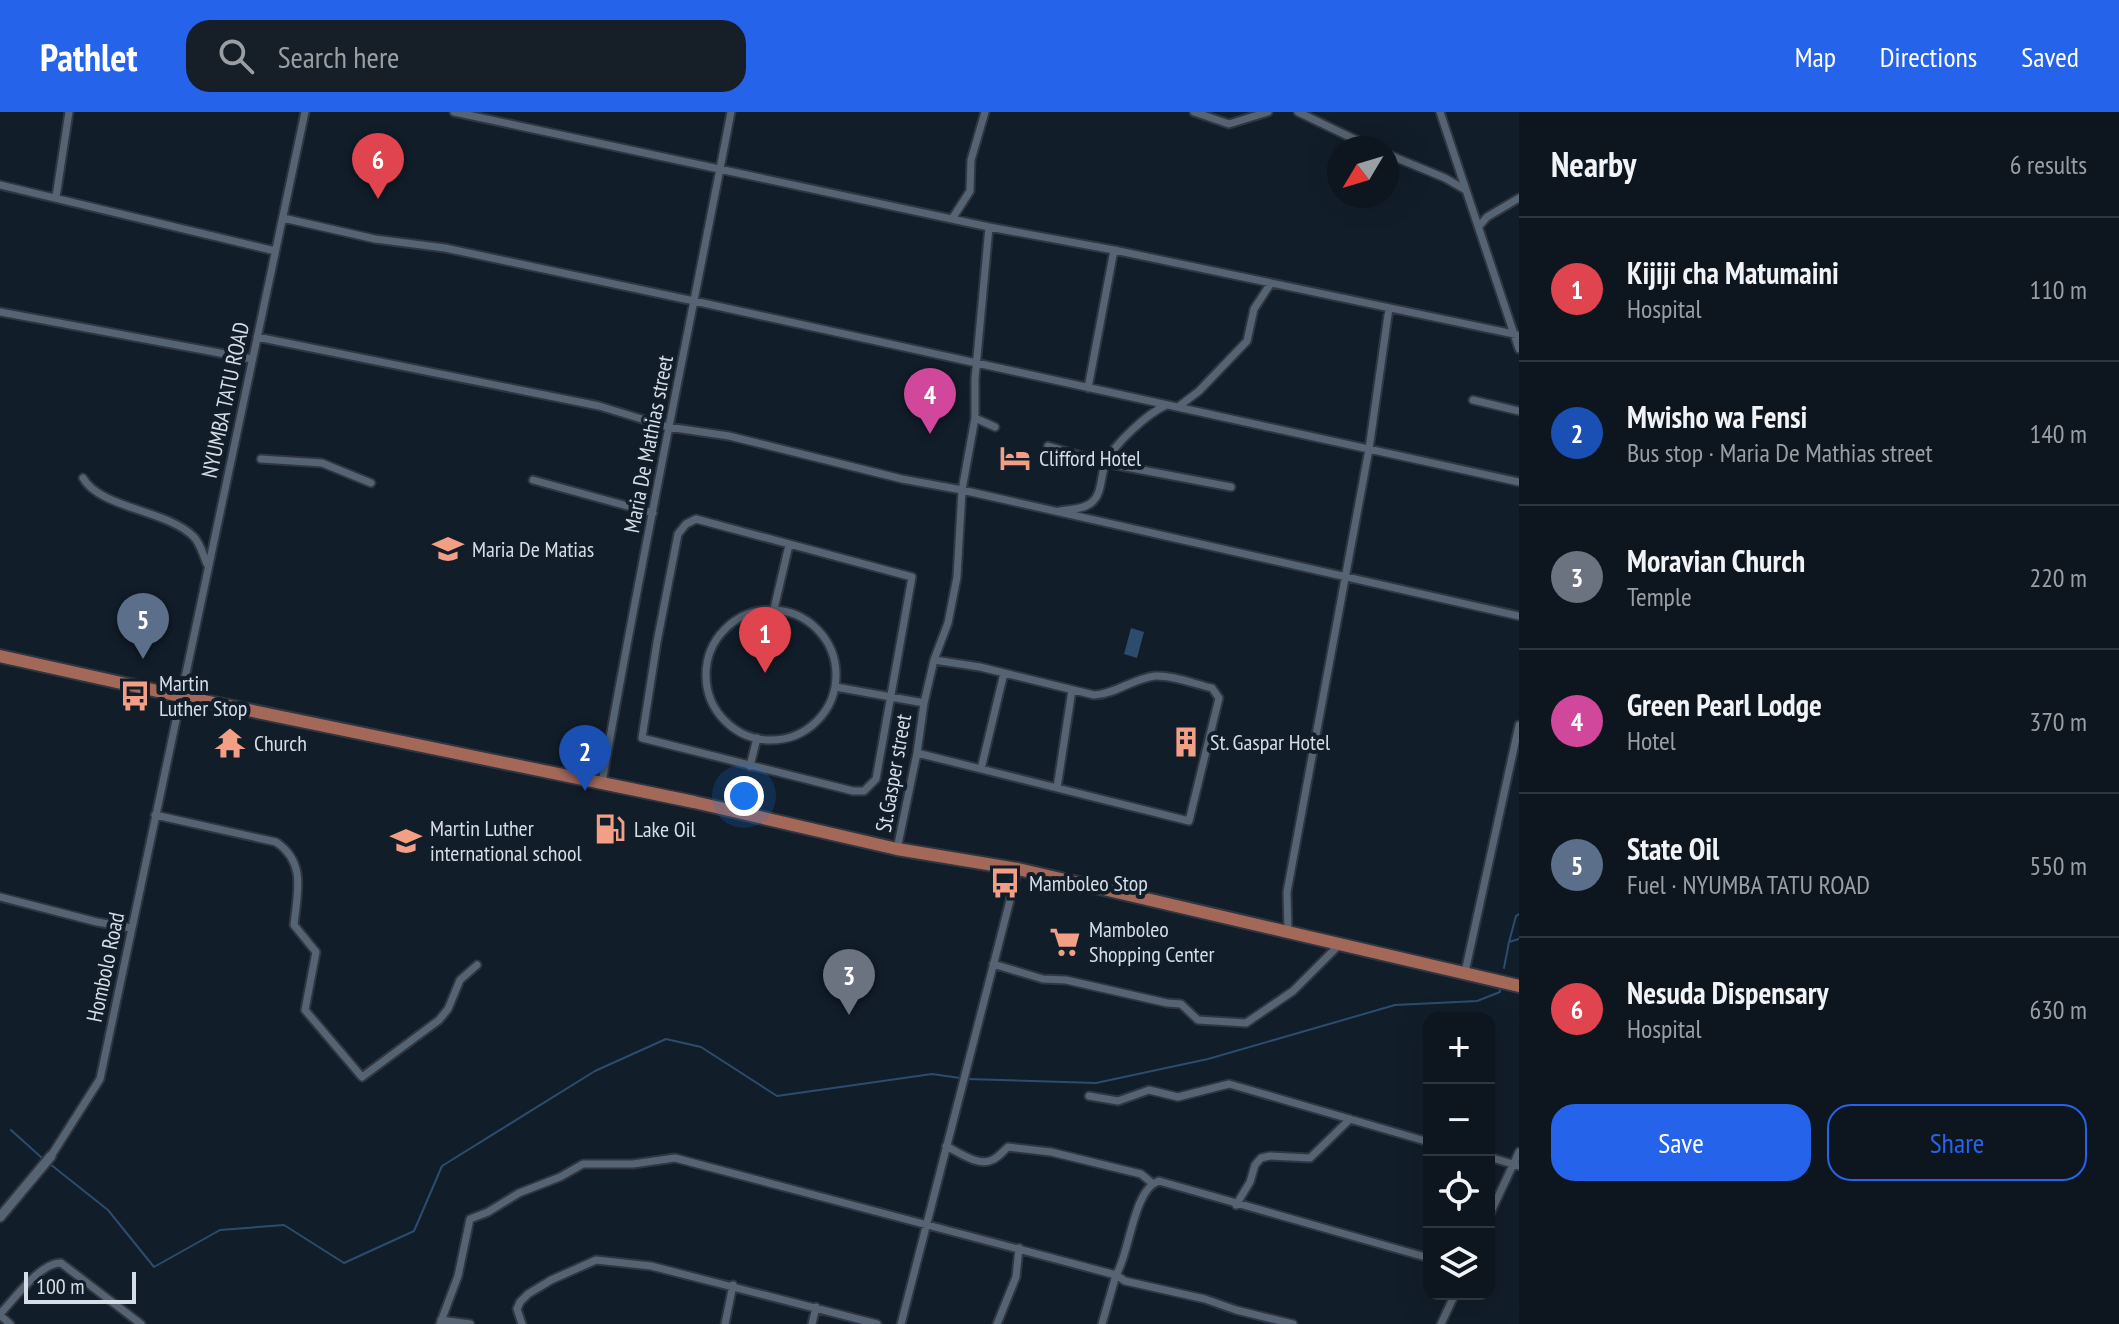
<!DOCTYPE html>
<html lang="en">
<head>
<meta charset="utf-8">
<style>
	body { margin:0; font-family:"PT Sans Narrow",sans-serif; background:#161f28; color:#f1f3f6 }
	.controls { position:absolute; right:24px; bottom:24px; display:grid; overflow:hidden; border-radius:16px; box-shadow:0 8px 32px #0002 }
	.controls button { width:72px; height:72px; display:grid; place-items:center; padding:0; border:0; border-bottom:2px solid #2d353d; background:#0d161f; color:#f1f3f6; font:40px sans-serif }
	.compass { position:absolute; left:1327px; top:24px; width:72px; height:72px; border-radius:50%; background:#0d161f; box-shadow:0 8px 32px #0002; rotate:232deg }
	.scale { position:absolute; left:24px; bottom:20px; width:112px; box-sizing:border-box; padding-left:8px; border:4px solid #d5dde6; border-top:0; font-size:22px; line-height:28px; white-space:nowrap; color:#d5dde6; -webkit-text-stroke:6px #111d29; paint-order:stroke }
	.you { position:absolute; left:744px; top:684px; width:28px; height:28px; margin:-20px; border:6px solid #fff; border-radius:50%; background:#1a73e8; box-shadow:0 0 0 12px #1a73e833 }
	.badge { display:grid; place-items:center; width:52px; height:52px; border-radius:50%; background:#2563eb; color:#fff; font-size:26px; font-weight:700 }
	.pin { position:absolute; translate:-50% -66px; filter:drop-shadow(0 2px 4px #0008) }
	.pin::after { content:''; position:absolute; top:42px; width:28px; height:24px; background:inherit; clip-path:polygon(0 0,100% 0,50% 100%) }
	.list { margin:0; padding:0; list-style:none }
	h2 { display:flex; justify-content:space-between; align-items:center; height:104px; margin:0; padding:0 32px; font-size:34px }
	h2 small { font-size:26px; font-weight:400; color:#9a9fa4 }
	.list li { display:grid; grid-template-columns:52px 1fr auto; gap:24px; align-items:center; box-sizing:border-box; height:144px; padding:0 32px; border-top:2px solid #2d353d }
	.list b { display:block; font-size:30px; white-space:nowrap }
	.list p { margin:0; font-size:26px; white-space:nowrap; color:#9a9fa4 }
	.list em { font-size:26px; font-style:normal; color:#9a9fa4 }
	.actions { display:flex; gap:16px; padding:24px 32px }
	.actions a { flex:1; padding:18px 0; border:2px solid #2563eb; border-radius:24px; text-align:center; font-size:28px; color:#2563eb }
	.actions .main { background:#2563eb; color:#fff }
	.icon { flex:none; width:44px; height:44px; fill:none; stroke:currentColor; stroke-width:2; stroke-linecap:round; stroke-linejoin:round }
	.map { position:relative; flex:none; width:1519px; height:1212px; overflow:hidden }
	header { display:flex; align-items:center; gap:48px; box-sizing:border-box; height:112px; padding:0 40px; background:#2563eb; color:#fff }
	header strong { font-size:38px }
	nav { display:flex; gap:44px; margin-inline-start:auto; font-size:28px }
	.search { width:560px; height:72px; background:#161f28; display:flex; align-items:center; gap:20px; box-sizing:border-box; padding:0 28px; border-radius:24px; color:#9a9fa4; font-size:30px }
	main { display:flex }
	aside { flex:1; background:#0d161f }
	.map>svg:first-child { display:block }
	.water { fill:#2d4c6d }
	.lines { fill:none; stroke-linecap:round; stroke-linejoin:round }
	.stream { stroke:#2d4c6d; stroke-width:2 }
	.minor-casing { stroke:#303640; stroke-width:11 }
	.tertiary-casing { stroke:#303640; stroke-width:13 }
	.trunk-casing { stroke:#303640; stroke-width:16 }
	.minor { stroke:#556372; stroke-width:7 }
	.tertiary { stroke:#556372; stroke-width:9 }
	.trunk { stroke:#a46859; stroke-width:12 }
	.labels { text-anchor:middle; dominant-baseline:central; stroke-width:8; stroke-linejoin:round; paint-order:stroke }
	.street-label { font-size:22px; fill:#d5dde6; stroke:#111d29 }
	.poi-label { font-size:22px; fill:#d5dde6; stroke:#111d29; text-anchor:start }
</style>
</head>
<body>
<header>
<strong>Pathlet</strong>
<div class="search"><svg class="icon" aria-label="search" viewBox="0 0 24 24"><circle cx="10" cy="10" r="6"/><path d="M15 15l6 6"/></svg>Search here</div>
<nav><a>Map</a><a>Directions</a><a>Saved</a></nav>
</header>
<main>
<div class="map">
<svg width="1519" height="1212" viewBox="0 0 1519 1212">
	<rect width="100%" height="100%" fill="#111d29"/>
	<path class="water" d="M1131,516L1144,520L1137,546L1124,542Z"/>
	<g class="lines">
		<path class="stream" d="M1509,830L1516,804L1519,802
			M1504,856L1509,830L1519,827
			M966,967L1096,971L1208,947L1395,893L1477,889L1500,880V876
			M11,1018L42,1046
			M50,1052L108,1098L154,1155L220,1118L284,1113L344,1151L414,1119L442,1054L595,959L666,927L701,935L777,984L932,962L960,966"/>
		<g class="minor-casing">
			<path id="minor" d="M454,0L989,115L1114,138L1519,223
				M1194,0L1229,12L1268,0
				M1298,0L1373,36
				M1440,0L1519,237
				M1387,42L1445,66L1464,77
				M0,73L275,139
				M56,85L69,0
				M283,106L375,127L445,136L694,189L1519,370
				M952,107L970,79L971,48L985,0
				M1480,113L1487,105L1519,86
				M0,200L252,247
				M257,225L599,294L668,315L729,324L902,367L962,378L1519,504
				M1088,276L1114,138
				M1473,288L1519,299
				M1178,295L1199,279L1247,229L1254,197L1271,171
				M975,306L995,315
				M1048,334L1105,351L1231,375
				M261,347L322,351L371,371
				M83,366C100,396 166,398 193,424C200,430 203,443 207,452
				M533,368L653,401
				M1060,399C1070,397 1082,398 1091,391C1103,382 1100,363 1106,350C1115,331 1147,302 1166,293
				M696,407L912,465L876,667L864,679H853L642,626L657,530L678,422L686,412Z
				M774,497L789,433
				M706 563a65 65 0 1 1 130 0a65 65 0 1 1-130 0Z
				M836,575L924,591
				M917,641L1189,709L1219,586L1212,576C1194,572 1173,563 1155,564C1134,566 1116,582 1094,583L980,555L934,548
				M750,654L757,626
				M981,657L1004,561
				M602,671C641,446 688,223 731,0
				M1057,676L1072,578
				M155,703L276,730C307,751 297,781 294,813L316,840L305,898L362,965L439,908L448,897L460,868L477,853
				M897,737L917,641L924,591L934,548L948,511L957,465L962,378L975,306V267L989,115
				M0,785L97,810L131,816
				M1288,820L1287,780L1369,337L1389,196
				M993,852L1043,867L1066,868L1167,891L1181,892L1198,908L1246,911L1293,879L1340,832
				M1465,860L1519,613
				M1089,984L1118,989L1149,978L1178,985L1229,972L1429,1030
				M946,1034C958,1040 979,1055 992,1048C998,1046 1003,1039 1008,1035L1051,1040L1141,1062L1152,1071
				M51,1044L100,967L305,0
				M1489,1045L1519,1054
				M1236,1093L1250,1070L1255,1053L1261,1046L1270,1044L1310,1046L1350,1007
				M1489,1104L1519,1040
				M0,1202C14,1187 41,1150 61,1151L141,1212
				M0,1203L10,1212
				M441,1208L470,1212
				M440,1212L458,1164L470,1107L488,1100L519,1081L560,1065L583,1052H633L675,1046L1116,1163C1130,1141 1133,1077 1159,1069L1429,1146
				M522,1212L517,1197L520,1190L528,1182L551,1168L596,1148L651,1154L877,1212
				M725,1212L733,1173
				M812,1212L816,1195
				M901,1212L1018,757
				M997,1212L1016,1165L1019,1136
				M1102,1212L1116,1163L1125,1169L1205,1187L1236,1198L1293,1212
				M1441,1212L1455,1182"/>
		</g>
		<g class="tertiary-casing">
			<path id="tertiary" d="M0,1105L51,1044"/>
		</g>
		<g class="trunk-casing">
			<path id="trunk" d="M0,544L180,584L694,690L897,737L1018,757L1519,874"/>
		</g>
		<use href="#minor" class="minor"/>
		<use href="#tertiary" class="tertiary"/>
		<use href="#trunk" class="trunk"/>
	</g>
	<defs>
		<g id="hotel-bare" transform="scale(2.4)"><path d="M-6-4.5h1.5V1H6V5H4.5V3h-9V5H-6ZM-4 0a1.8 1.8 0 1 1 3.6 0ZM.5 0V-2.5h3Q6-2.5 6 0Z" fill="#f39f85" stroke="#111d29" stroke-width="2.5" paint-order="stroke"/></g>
		<g id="school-bare" transform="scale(2.4)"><path d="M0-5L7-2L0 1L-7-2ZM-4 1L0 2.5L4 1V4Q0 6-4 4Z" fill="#f39f85" stroke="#111d29" stroke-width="2.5" paint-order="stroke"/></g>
		<g id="bus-bare" transform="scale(2.4)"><path d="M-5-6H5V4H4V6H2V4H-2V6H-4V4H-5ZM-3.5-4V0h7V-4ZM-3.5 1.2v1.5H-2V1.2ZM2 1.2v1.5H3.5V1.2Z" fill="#f39f85" stroke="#111d29" stroke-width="2.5" paint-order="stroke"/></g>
		<g id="building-bare" transform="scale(2.4)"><path d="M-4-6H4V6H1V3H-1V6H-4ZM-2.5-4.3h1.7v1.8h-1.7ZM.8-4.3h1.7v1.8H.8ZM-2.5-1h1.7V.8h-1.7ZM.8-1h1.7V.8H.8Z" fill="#f39f85" stroke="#111d29" stroke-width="2.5" paint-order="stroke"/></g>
		<g id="temple-bare" transform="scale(2.4)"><path d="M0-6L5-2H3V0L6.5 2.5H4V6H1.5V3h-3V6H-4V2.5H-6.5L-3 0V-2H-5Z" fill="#f39f85" stroke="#111d29" stroke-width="2.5" paint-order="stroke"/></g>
		<g id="fuel-bare" transform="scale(2.4)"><path d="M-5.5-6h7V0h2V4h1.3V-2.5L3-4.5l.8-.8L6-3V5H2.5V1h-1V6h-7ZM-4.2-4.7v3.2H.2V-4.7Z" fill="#f39f85" stroke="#111d29" stroke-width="2.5" paint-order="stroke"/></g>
		<g id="supermarket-bare" transform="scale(2.4)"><path d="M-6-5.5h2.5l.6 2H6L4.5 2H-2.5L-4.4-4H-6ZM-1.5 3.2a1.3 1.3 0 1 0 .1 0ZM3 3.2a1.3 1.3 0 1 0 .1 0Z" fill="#f39f85" stroke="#111d29" stroke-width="2.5" paint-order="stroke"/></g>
	</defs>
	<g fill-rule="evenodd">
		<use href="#hotel-bare" x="1015" y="346"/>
		<use href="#school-bare" x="448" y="437"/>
		<use href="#bus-bare" x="135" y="584"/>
		<use href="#building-bare" x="1186" y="630"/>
		<use href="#temple-bare" x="230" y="631"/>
		<use href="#fuel-bare" x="610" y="717"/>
		<use href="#school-bare" x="406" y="729"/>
		<use href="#bus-bare" x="1005" y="771"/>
		<use href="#supermarket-bare" x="1065" y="830"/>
	</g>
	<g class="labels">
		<g class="street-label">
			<text transform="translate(225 288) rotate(-78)">NYUMBA TATU ROAD</text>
			<text transform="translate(648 332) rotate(-79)">Maria De Mathias street</text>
			<text transform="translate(893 661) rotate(-80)">St.Gasper street</text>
			<text transform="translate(105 855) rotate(-78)">Hombolo Road</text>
		</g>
		<g class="poi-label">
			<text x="1039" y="346">Clifford Hotel</text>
			<text x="472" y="437">Maria De Matias</text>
			<text x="159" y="571">Martin<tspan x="159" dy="25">Luther Stop</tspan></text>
			<text x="1210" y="630">St. Gaspar Hotel</text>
			<text x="254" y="631">Church</text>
			<text x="430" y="716">Martin Luther<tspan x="430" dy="25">international school</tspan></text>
			<text x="634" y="717">Lake Oil</text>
			<text x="1029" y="771">Mamboleo Stop</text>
			<text x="1089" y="817">Mamboleo<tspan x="1089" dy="25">Shopping Center</tspan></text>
		</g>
	</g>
</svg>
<div class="controls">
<button>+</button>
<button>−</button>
<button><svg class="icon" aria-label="locate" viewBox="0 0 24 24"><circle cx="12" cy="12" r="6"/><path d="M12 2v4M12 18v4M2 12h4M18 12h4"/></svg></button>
<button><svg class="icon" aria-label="layers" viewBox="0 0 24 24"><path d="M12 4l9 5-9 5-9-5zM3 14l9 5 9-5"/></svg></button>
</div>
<svg class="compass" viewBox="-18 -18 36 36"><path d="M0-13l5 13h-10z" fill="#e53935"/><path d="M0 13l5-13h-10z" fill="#9a9fa4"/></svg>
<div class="scale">100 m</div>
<div class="you"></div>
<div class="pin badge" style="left:765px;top:561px;background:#e0444e">1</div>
<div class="pin badge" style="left:585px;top:679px;background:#1a4fb4">2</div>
<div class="pin badge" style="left:849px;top:903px;background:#6b7280">3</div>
<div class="pin badge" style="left:930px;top:322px;background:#d1479c">4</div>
<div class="pin badge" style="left:143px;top:547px;background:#5c6f8a">5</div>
<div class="pin badge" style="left:378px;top:87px;background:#e0444e">6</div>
</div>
<aside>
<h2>Nearby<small>6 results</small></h2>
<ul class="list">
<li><span class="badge" style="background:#e0444e">1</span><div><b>Kijiji cha Matumaini</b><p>Hospital</p></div><em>110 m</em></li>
<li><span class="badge" style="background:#1a4fb4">2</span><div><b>Mwisho wa Fensi</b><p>Bus stop · Maria De Mathias street</p></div><em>140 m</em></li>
<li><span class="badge" style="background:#6b7280">3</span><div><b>Moravian Church</b><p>Temple</p></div><em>220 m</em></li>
<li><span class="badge" style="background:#d1479c">4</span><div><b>Green Pearl Lodge</b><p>Hotel</p></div><em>370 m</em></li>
<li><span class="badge" style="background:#5c6f8a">5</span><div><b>State Oil</b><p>Fuel · NYUMBA TATU ROAD</p></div><em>550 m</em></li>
<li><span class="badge" style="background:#e0444e">6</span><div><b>Nesuda Dispensary</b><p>Hospital</p></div><em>630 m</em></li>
</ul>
<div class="actions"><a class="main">Save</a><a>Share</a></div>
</aside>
</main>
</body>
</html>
